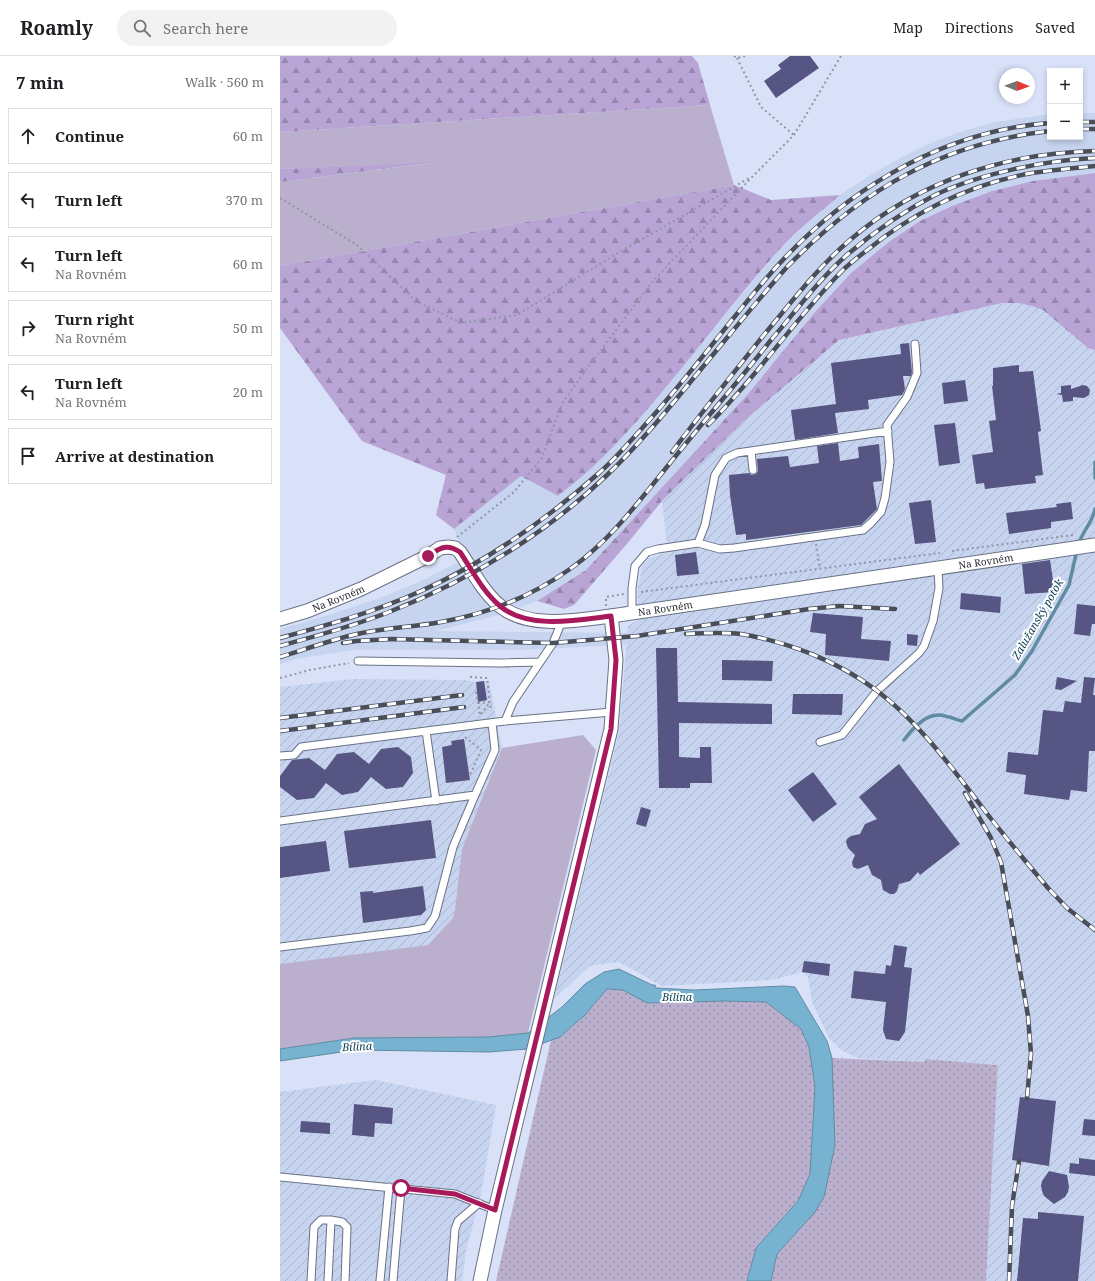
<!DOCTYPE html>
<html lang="en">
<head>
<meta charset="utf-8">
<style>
	body { margin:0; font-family:"Noto Serif",serif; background:#f2f2f2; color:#202124 }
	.controls { position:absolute; right:12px; top:12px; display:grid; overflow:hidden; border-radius:0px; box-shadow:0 2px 6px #0003 }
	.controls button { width:36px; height:36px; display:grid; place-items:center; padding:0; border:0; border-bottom:1px solid #e0e0e0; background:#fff; color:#202124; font:20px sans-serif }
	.compass { position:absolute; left:719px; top:12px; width:36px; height:36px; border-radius:50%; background:#fff; box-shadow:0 2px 6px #0003; rotate:91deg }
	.stop { position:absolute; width:12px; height:12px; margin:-9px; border:3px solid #a7195b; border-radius:50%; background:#fff }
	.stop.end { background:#a7195b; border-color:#fff; box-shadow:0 1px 4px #0008 }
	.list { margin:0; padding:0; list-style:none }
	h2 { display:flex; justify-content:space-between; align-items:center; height:52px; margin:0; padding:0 16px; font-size:17px }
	h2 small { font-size:13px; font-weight:400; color:#757577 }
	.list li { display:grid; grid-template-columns:26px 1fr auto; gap:12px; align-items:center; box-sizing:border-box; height:56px; margin:0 8px 8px; padding:0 8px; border:1px solid #e0e0e0; border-radius:0px }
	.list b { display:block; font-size:15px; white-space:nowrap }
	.list p { margin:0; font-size:13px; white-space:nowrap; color:#757577 }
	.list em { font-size:13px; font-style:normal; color:#757577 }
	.icon { flex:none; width:22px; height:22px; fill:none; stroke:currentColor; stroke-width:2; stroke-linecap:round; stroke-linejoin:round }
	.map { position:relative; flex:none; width:815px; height:1225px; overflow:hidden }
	header { display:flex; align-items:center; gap:24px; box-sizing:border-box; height:56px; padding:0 20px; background:#fff; border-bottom:1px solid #e0e0e0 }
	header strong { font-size:19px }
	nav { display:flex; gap:22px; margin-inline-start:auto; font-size:14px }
	.search { width:280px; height:36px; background:#f2f2f2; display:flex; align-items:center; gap:10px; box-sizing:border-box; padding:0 14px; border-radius:22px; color:#757577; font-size:15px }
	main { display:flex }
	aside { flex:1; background:#fff }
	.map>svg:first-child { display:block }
	.built { fill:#c7d4ef }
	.industrial { fill:url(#industrial-furrows) }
	.grass { fill:#bbafce }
	.forest { fill:url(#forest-firs) }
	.park { fill:url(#park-dots) }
	.water { fill:#77b3d0; stroke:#608ba2 }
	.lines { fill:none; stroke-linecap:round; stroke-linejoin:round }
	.stream { stroke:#608ba2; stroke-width:3.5 }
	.building { fill:#575583 }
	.lane-casing { stroke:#697285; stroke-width:9 }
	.street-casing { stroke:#697285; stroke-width:15 }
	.path { stroke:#9097a7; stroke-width:2; stroke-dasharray:2 3; stroke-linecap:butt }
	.lane { stroke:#fff; stroke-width:7 }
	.street { stroke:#fff; stroke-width:13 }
	.rail-casing { stroke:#494e59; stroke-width:4.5 }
	.rail { stroke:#fff; stroke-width:3; stroke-dasharray:9; stroke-linecap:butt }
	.route { stroke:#a7195b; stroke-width:5 }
	.labels { text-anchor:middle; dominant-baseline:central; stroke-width:4; stroke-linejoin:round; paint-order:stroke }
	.street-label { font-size:10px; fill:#292d35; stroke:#fff }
	.water-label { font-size:11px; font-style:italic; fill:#093e52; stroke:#fff }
</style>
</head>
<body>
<header>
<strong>Roamly</strong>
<div class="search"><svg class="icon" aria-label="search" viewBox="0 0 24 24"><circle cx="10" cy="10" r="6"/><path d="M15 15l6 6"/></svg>Search here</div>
<nav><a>Map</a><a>Directions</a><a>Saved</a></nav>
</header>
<main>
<aside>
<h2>7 min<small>Walk · 560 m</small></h2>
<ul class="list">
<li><svg class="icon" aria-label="ahead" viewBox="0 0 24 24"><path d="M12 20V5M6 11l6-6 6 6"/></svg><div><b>Continue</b></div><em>60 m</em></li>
<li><svg class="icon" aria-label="left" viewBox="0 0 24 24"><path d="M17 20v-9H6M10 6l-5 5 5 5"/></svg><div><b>Turn left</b></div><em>370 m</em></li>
<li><svg class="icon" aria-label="left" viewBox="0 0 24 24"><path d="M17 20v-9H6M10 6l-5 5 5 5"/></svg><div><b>Turn left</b><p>Na Rovném</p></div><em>60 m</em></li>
<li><svg class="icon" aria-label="right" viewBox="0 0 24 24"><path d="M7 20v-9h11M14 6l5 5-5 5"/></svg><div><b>Turn right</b><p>Na Rovném</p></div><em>50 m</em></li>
<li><svg class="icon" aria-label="left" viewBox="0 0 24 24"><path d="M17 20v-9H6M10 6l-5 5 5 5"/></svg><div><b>Turn left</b><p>Na Rovném</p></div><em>20 m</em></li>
<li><svg class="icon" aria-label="arrive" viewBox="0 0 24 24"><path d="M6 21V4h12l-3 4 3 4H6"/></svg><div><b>Arrive at destination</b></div></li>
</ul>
</aside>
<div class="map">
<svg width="815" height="1225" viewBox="0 0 815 1225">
	<defs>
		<pattern id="industrial-furrows" width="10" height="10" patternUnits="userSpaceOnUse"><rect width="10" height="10" fill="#c7d4ef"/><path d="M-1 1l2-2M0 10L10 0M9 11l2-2" fill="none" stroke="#abb6ce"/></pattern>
		<pattern id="forest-firs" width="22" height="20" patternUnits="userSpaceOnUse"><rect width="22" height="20" fill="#b9a4d6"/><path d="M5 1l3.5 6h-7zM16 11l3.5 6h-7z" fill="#9686ae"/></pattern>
		<pattern id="park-dots" width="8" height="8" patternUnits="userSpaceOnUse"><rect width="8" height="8" fill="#bbafce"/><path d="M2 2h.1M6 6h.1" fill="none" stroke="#988fa8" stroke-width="1.8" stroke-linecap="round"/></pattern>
	</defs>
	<rect width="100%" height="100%" fill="#d8e1f8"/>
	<path class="built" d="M800,57H815V117L753,125L712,135L672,150L640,165L610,185L571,217L535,256L468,338L306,514L257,545L215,560L156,575L347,577L346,589L238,594H74L16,603L0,608V573L52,558L102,541L137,527L185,503L174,473L241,420L278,440L315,409L380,338L451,251L500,193L529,165L560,139L592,118L622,101L653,86L683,75L716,66L770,58V81H800Z"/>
	<path class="industrial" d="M722,247H738L752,250L763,254L808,292L815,294V1225H706L718,1009L645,1003L644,1006L577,1002L561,994L549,982L532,946L528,921L522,916L492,924L382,930L339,906L310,910L274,943L339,676L348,570L361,562L358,547V532L362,511L369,502L388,496L382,445L466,363L559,284Z
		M74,623L184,624L196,626L209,625L222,692L182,793L175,853L173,862L148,889L0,908V631Z
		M96,1024L216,1049L201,1138L186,1195L182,1225H0V1036Z"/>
	<path class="grass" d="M430,49L454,129L0,210V126L151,107L0,113V76Z
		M303,679L316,694L248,977L208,981L74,982L0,993V908L148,889L173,862L175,853L182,793L222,692Z"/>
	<path class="forest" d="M0,0H412L418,7L430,49L0,76Z
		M158,106L0,126V113Z
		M815,117V294L808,292L763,254L752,250L738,247H722L559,284L466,363L382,445L346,489L294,549L284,553L257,545L306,514L468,338L535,256L571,217L610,185L640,165L672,150L712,135L753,125Z
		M454,129L491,144L560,139C539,157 517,174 499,194C436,264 383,344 315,409C303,420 290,430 278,440L241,420L174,473L156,459L166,419L82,385L0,272V210Z"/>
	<path class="park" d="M327,933L343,934L368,947L445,945L486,946L521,973L529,991L535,1031L530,1118L518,1145L476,1192L467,1225H216L271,984C294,975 311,952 327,933Z
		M552,1002L644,1006L645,1003L718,1009L706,1225H491L497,1198L535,1156L555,1089Z"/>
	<path class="water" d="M339,913L372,929H375L376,932L414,934L504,930L515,931L547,985L552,1002L555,1089L544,1141L535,1156L497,1198L491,1225H467L468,1221L476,1192L518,1145L530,1118L535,1031L529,991L521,973L486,946L445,945L367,947L343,934L327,933L305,959L280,981L247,993L209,996L75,994L0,1005V993L74,982L208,981L248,977L282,951L305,928L324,916Z"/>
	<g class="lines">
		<path class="stream" d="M815,406V422
			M799,488C802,475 812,468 815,453
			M624,684C632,673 645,658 660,659C667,660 675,663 682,665L735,619L752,595L789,529L797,494"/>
	</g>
	<path class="building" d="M510,0H530L539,12L496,42L484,25L501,13L498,9Z
		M629,287L632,316L631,320H623L625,333L622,339L588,344L589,353L555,357L558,377L515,384L511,354L556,348L551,307L621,298L620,288Z
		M739,309V316L753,315L761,375L758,376L763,419L755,420L756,427L705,433L704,427L696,428L692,399L713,396L709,365L716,364L712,330H713V312Z
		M685,324L688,345L664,348L662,327Z
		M791,329V333L803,329L807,330L810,334L809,339L804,342L793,341V345L783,346L782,339L776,338L781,337V330Z
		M675,367L680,407L659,410L654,369Z
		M558,387L560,405L579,402L578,391L599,388L602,425L593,426L597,453L581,469L466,484V478L456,479L450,439L449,419L469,417L471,419L476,418L478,415L477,403L508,400L510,411L539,407L537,390Z
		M651,444L656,486L635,488L629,447Z
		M791,446L793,463L771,466V472L729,478L726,457L777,451L776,448Z
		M416,496L419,518L397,520L395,499Z
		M770,504L773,524H775L776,534H773L774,536L745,538L742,508Z
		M681,537L721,541L720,557L680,553Z
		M797,548L815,550V568H812L810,580L794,578Z
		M533,557L583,561L581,583L611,585L609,605L545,599L546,578L530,576Z
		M627,578L638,579L637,590L627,589Z
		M376,592H397L398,646L492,648V668L399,667V701L420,702V691H431L432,727H410V732H379Z
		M442,604L493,605L492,625L442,624Z
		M777,621L797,625L781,634L775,633Z
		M804,621L815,622L813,639H815V695H809L807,736L791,734L789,744L744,738L746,719L726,716L728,696L758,699L763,654L783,656L785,645L801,647Z
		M204,625L207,644L198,646L196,626Z
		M513,638H563L562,659L512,658Z
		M184,683L190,724L166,727L162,691L172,689L171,685Z
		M118,691L131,701L133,717L123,731L106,733L91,721L78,736L62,739L46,727L34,742L17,744L0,731V720L12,704L29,702L45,714L57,698L74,696L89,708L101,693Z
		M619,708L680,788L640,819L638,816L630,825L619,828L617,835L614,838H610L603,834L601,824L592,819L588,809L578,813L573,811L572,806L575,799L568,792L566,786L567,783L571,780L580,778L585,768L597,763L579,741Z
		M533,716L557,748L533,766L508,734Z
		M361,751L371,754L366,771L356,768Z
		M151,764L156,802L69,812L64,775Z
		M46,785L50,815L0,822V791Z
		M143,830L146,854L141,859L83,867L80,836L93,835V837Z
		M614,889L627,891L624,911L632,912L625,976L619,985L606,983L603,974L606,946L571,942L574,915L605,918L606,909L611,910Z
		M524,905L550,908L549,920L522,916Z
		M740,1041L776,1045L769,1110L732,1104Z
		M74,1048L113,1052L112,1068L95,1067L94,1081L72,1079Z
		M804,1063L815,1064V1080L802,1079Z
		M21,1065L50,1067V1078L20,1076Z
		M799,1102L815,1104V1120L789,1117L790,1107L799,1108Z
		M769,1115L787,1119L789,1131L788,1136L785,1141L774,1148L764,1140L762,1135L761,1130L762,1125Z
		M758,1156L804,1160L798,1225H737L743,1162L758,1163Z"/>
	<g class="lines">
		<g class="lane-casing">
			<path id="lane" d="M471,395L473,414
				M418,487L425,469L435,419L446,402L457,397L608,375
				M352,557V532L355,510L367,496L378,493L418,487L440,493L454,492L583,474L591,467L601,456L605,442L610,406L607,369L627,341L637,317L635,288
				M78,605L220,607L260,606
				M225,665L233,646L273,587L282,565
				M146,675L156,745
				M540,686L562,679L597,635L639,597L644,590L653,565L659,532L658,513
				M0,700L14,699L21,691L225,665L332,656
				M0,765L195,739L215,694L212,667
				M0,891L130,875L147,872L155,860L173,791L195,739
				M0,1121L175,1138L215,1154
				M31,1225L34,1171L41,1164H51
				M48,1225L51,1164L62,1166L67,1171L65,1225
				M100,1225L109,1131
				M113,1225L121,1133
				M171,1225L175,1173L178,1165L199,1147"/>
		</g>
		<g class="street-casing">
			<g id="street">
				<path id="s1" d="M0,563L27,555L81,533L148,500L160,492L168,491L175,492L180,496C192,514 203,536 220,550C249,574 298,564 331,560L815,489"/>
				<path d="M200,1225L215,1154L331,673L336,604L331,560"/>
			</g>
		</g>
		<path class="path" d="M454,0L457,2L465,0
			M457,2L481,51L514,79
			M0,142L77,189L136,245L181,267L237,259L338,197L471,121
			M177,481L234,436L261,403L283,346L306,314L372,226L474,119L514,79L561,0
			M536,488L540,513
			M672,495L793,479
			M361,536L660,497
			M326,550V541L344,538
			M190,621L207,622L211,655
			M0,622L30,614L69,607
			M196,636L200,659
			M198,647L210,646
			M201,658L210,646
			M185,681L201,694L189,721"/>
		<use href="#lane" class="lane"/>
		<use href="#street" class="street"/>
		<g class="rail-casing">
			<path id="rail" d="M800,66H815
				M800,73H815
				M428,369C478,320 516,261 565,212C572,206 579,200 586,195C634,156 691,128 752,117C773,114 794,112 815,110
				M392,396C421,357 452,319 483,280C511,247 537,212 570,184C638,125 726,97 815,95
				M406,578C424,577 443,576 461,578C509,586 557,605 596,634C640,667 672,712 705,755C725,781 747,807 768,832L787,852L815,874
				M0,582C47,569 95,556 141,535C206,506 266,464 319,417C338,400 355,380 372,361C411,317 446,270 484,225C556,140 657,75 770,67
				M63,587L76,585L111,583L273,587L357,580L529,553L559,550L615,553
				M0,590C36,580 74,570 109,556C188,525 264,479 326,420C359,389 388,353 417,318C447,282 476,246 507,211C582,134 662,87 770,75
				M0,601C26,593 51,584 77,578C105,572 133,571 161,566C207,558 252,540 290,513C334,482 365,437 399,396C429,359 461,322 491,284C516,255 539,223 568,198C594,176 624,155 655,139C699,118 766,104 815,102
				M0,662L182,639
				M0,675L184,651
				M685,737L711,782L721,806L748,960L751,998L747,1042
				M729,1225L732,1150L739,1105"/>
		</g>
		<use href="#rail" class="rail"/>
	</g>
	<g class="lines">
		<path class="route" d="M121,1132L175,1138L215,1154L331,673L336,604L331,560C298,564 248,574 220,550C203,536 192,514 180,496C166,487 160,492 148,500"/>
	</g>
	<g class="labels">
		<g class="street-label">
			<text stroke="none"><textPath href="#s1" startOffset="758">Na Rovném</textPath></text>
			<text stroke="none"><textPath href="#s1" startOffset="62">Na Rovném</textPath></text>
			<text stroke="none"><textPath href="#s1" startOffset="434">Na Rovném</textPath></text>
		</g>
		<g class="water-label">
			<text transform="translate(757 563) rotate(-60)">Zalužanský potok</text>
			<text x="397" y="940">Bílina</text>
			<text transform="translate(77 990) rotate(-3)">Bílina</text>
		</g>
	</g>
</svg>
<div class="controls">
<button>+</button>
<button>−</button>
</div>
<svg class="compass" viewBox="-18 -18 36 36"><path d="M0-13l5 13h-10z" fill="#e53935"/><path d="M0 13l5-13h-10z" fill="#757577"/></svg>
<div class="stop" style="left:121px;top:1132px"></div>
<div class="stop end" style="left:148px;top:500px"></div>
</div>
</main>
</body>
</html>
